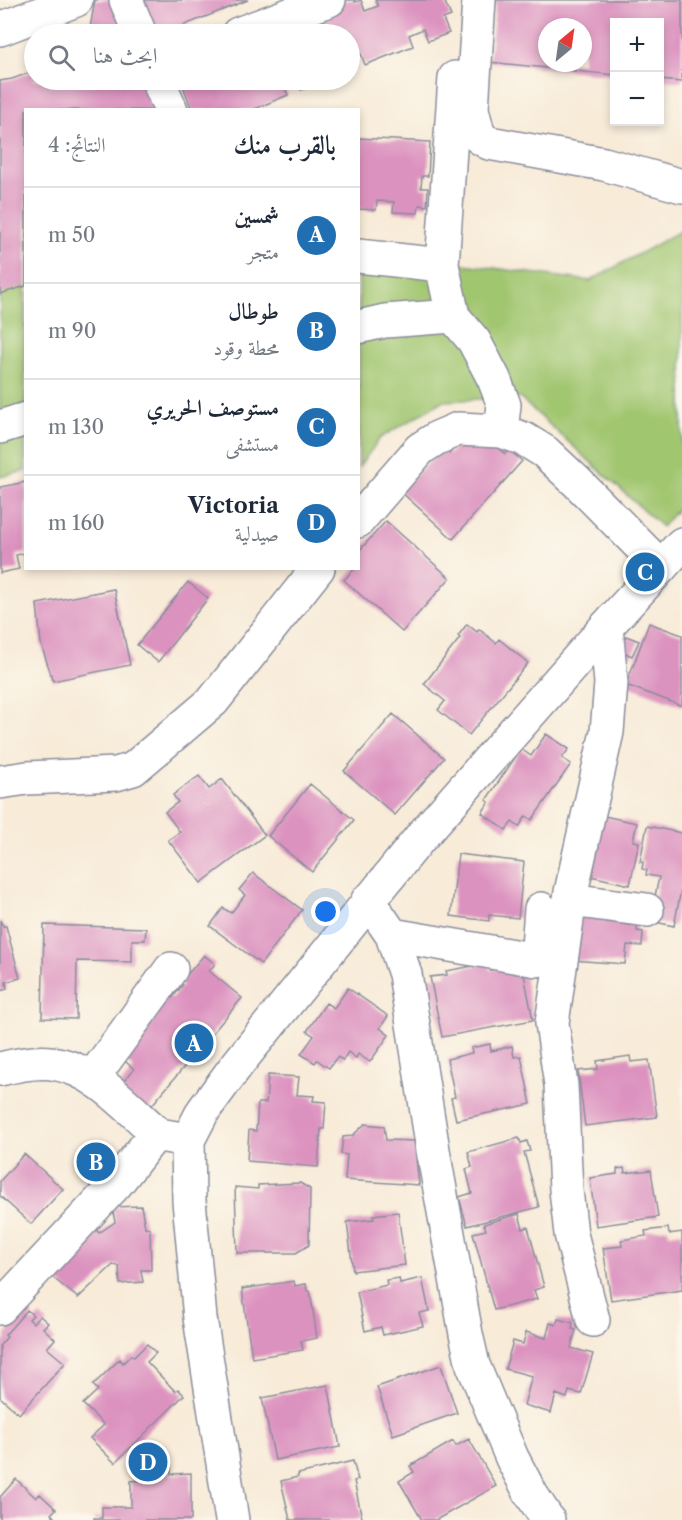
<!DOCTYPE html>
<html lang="ar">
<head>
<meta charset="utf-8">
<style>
	body { margin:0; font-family:"Libre Caslon Text",Amiri,serif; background:#f6f6f7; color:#1f2937; direction:rtl }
	.controls { position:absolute; right:18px; top:18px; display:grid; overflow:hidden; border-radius:0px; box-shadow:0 3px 9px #0003 }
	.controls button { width:54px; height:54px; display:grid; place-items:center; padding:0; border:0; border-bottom:2px solid #e0e1e3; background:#fff; color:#1f2937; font:30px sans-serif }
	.compass { position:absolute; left:538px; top:18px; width:54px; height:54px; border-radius:50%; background:#fff; box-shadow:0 3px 9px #0003; rotate:29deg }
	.you { position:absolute; left:326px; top:912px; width:21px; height:21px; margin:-15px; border:4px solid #fff; border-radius:50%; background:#1a73e8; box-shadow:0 0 0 9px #1a73e833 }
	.badge { display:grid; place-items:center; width:39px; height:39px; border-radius:50%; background:#1f6fb2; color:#fff; font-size:20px; font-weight:700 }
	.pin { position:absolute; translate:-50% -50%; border:3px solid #fff; box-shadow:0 2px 6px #0006 }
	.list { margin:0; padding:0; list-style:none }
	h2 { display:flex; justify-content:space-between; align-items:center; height:78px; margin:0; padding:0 24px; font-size:26px }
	h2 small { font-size:20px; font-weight:400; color:#747a83 }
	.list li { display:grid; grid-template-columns:39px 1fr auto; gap:18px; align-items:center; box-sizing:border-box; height:96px; padding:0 24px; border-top:2px solid #e0e1e3 }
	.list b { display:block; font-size:22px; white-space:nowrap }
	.list p { margin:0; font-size:20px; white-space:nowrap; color:#747a83 }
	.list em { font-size:20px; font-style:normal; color:#747a83 }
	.icon { flex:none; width:33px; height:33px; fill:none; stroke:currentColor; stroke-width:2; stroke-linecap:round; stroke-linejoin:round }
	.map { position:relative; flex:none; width:682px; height:1520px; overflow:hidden; direction:ltr }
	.search { position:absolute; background:#fff; box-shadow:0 3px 9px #0003; left:24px; top:24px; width:336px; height:66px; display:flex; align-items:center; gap:15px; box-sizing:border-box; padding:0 21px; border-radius:33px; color:#747a83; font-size:22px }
	.panel { position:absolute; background:#fff; box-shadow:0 3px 9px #0003; left:24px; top:108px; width:336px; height:462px; border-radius:0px; direction:rtl }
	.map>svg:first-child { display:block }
	.green { fill:#a1c670; stroke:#5e7a67; stroke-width:1.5 }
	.building { fill:#dc92bf; fill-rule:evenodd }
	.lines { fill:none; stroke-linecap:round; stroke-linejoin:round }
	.minor-casing { stroke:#8a8d9b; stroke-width:36 }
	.major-casing { stroke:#8a8d9b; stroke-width:36 }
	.highway-casing { stroke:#8a8d9b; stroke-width:36 }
	.minor { stroke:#fff; stroke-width:33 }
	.major { stroke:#fff; stroke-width:33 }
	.highway { stroke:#fff; stroke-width:33 }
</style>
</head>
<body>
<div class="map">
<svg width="682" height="1520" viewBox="0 0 682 1520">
	<rect width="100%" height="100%" fill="#fbf7ec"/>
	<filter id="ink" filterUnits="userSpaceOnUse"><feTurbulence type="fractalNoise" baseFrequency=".0167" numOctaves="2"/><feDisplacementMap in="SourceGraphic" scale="12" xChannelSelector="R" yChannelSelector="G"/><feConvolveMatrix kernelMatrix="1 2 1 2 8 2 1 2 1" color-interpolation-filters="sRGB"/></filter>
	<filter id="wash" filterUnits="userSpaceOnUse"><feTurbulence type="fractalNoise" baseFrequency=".008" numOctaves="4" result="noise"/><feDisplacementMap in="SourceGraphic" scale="24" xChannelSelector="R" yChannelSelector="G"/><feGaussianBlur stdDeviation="1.35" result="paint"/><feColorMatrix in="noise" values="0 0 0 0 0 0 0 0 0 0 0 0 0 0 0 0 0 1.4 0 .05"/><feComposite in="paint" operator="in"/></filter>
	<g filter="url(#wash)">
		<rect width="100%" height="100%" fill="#f8ebd8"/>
		<path class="green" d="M682,230V504L662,527L519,397L443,401L380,438L359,467V250L590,281Z
			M25,283V471L0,477V291Z"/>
		<g id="blocks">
			<path class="building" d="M95,0H113L126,34H89Z
				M140,0H248L162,34H150Z
				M345,0H355V2L361,0L365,11L378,6L375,0H444L451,16L443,19L449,33L428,41L423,29L409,35L413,46L365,65L361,54L350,58V34H304L315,30L309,15Z
				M496,0H682V82L660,80V22H614V75L489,62ZM547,27H583V63H547Z
				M34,71V80H142L152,110H26V286L0,294V81L12,79Z
				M187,80H328L301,90L297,80L284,86L288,95L252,110H192L182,83Z
				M358,138L430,142L428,176H422L421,188H428L427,206L419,205L418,213L393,212L394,202L377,201L376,210L358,209Z
				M473,436L487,439L505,454L509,450L522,461L453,539L399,490L444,449L449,454L459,443L463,447Z
				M26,482V553L16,555L19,569L0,573V487Z
				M386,521L450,578L402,632L344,580L355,568H358V552Z
				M188,582L208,598L158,662L137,645Z
				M114,589L130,665L53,681L41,644L37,604Z
				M649,623L682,635V706L626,685Z
				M467,624L477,632L479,629L496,643L499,639L528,663L469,735L438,710L445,701L424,684L460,638L458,636Z
				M626,636L639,641L632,656L619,650Z
				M393,714L444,758L395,815L344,771Z
				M546,734L569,749L562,758L571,764L532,820L526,816L519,827L512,822L506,830L482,813L489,802L486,800L521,749L531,756Z
				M199,776L209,789L222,779L265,835L201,883L168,840L180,832L165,812L178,802L173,795Z
				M310,784L354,820L312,872L268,836Z
				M595,814L637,823L633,841L639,842L630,885L582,874Z
				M647,826L682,833V885L674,926L650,921L659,877L646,875L647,870L642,869L643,862H640Z
				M458,854L524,862L518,918L489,915V921L451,916Z
				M253,873L302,910L261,964L210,926L223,908L231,913L245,895L239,890Z
				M630,914L629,925H637V931L643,932L642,946L627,945L625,964L571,960L572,915Z
				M0,920L3,926H6L20,978L6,982L7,989L0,991Z
				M44,925L146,928L145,940H132V962L77,961L76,1019L42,1018Z
				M204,955L215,964L209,971L242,998L147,1111L118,1088L134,1069L119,1056L158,1016L150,1009L164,992L172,998L183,985L180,983Z
				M489,963L490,970L522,964L533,1020L442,1037L430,977L447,975L446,971Z
				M348,988L388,1016L380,1028L389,1035L370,1062L358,1054L356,1058L348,1052L343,1060L337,1057L329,1068L317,1060L315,1063L301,1054L314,1036L307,1031L326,1003L334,1008Z
				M490,1044L491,1051L512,1046L514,1057L521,1056L531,1104L456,1120L451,1098L455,1097L447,1059L472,1053L471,1048Z
				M630,1056L631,1062L649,1060L657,1117L585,1126L578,1071L598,1069L597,1061Z
				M268,1075L299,1077L297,1095L314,1096L313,1101L326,1102L324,1129H321L318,1167L247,1161L249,1130L256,1131L258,1103H266Z
				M365,1124L384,1126L386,1140L414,1141L419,1185L345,1180L347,1155L341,1154L343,1137L352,1136Z
				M519,1138L521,1143L527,1141L530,1151L524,1152L539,1207L467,1226L459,1197L472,1193L466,1169L472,1167L468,1152Z
				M24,1154L63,1189L31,1224L0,1196V1181Z
				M624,1168L625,1173L651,1170L658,1217L596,1226L590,1178L617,1174V1169Z
				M300,1183L310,1189L309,1245L296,1253H237L235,1187L258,1189V1185Z
				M141,1206L145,1227L150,1228L151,1270H141L143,1282L120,1284L119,1266L113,1265L78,1298L46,1272L92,1225L99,1233L115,1222L112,1207Z
				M398,1212L405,1265L353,1271L347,1222L374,1219L373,1215Z
				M519,1214L523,1229L528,1227L544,1287L534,1290L537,1299L494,1310L473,1233L486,1230L484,1224Z
				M668,1228L669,1234L682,1232V1290L611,1300L603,1248L622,1246L621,1240L646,1236L645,1231Z
				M399,1278L400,1283L422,1278L429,1311L419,1313L423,1326L383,1335L381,1327L365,1331L357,1292L387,1285L386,1280Z
				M294,1281L295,1286L306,1284L307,1291H310L317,1338L301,1341L303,1350L252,1358L242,1289Z
				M27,1310L33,1315L29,1319L33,1323L40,1316L48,1323L43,1328L55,1339L47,1348L65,1363L19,1414L0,1397V1345L7,1337L5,1335Z
				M558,1319L573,1323L572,1329L576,1330L571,1348L593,1354L581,1394L569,1391L567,1398L556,1394L551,1413L524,1405L532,1376L505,1369L513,1341L523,1344L526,1332L546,1338L550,1323L556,1325Z
				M147,1344L156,1353L147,1362L175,1391L178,1389L184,1395L115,1463L90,1438L104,1425L83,1404L98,1390L93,1385L120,1359L123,1363L131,1355L134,1357Z
				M441,1365L457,1413L393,1435L377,1387Z
				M328,1385L340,1447L275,1460L262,1398Z
				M469,1439L496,1486L436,1520H422L399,1481L414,1472L410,1466L453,1441L456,1446Z
				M353,1461L358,1480L354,1481L362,1518L355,1520H290L281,1481L298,1477V1474Z
				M143,1465H171V1474L191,1473V1520H94V1518H102V1507H131V1481L144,1480Z
				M16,1479L36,1498L40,1494L56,1509L51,1514L54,1517L51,1520H0V1497Z"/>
		</g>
	</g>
	<g filter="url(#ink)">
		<use href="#blocks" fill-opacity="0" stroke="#8a8d9b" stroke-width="1.5"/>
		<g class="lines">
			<g class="minor-casing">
				<path id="minor" d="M126,0L140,34
					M479,0L472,109L479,137L489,143L604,164L682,186
					M238,34L329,0
					M158,80L171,110
					M358,256L442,265L453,316L474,341L494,379L504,405L501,431
					M442,265L455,78
					M358,327L385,321L453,316
					M0,427L26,419
					M358,521L420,449L437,438L458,429L501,431L524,439L545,452L577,482L661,567
					M0,782L27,778L116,774L133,769L213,701L318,568
					M368,900L392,935L405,974L434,1156L466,1334L473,1365L512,1458L531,1494L548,1520
					M570,900L647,910
					M392,935L537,960L541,909
					M0,1069C16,1065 35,1061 51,1063C95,1068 127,1107 159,1135
					M93,1077L171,969
					M0,1308L116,1184L153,1137L159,1135L188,1140
					M593,1320L571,1234L566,1190L561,1085L552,1023L571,892L607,732L611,683L606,627"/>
			</g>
			<g class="major-casing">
				<path id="major" d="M232,1520L200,1318L189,1201L188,1140L203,1111L236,1066L420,838L606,627L682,544"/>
			</g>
			<g class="highway-casing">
				<path id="highway" d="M0,29L76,0"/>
			</g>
			<use href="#minor" class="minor"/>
			<use href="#major" class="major"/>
			<use href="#highway" class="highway"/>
		</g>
	</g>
</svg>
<div class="controls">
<button>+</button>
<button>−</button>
</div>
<svg class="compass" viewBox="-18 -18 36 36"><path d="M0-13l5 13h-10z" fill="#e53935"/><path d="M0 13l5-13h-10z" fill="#747a83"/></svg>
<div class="you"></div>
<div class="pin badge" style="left:194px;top:1043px">A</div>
<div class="pin badge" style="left:96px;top:1162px">B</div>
<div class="pin badge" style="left:645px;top:572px">C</div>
<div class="pin badge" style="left:148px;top:1462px">D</div>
<div class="search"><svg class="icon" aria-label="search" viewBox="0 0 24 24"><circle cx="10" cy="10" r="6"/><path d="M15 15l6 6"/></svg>ابحث هنا</div>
<section class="panel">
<h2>بالقرب منك<small>النتائج: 4</small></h2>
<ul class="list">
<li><span class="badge">A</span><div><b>شمسين</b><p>متجر</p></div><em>50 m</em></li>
<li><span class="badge">B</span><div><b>طوطال</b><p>محطة وقود</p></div><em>90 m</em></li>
<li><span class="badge">C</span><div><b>مستوصف الحريري</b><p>مستشفى</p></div><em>130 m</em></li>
<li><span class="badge">D</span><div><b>Victoria</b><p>صيدلية</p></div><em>160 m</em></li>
</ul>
</section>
</div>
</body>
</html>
